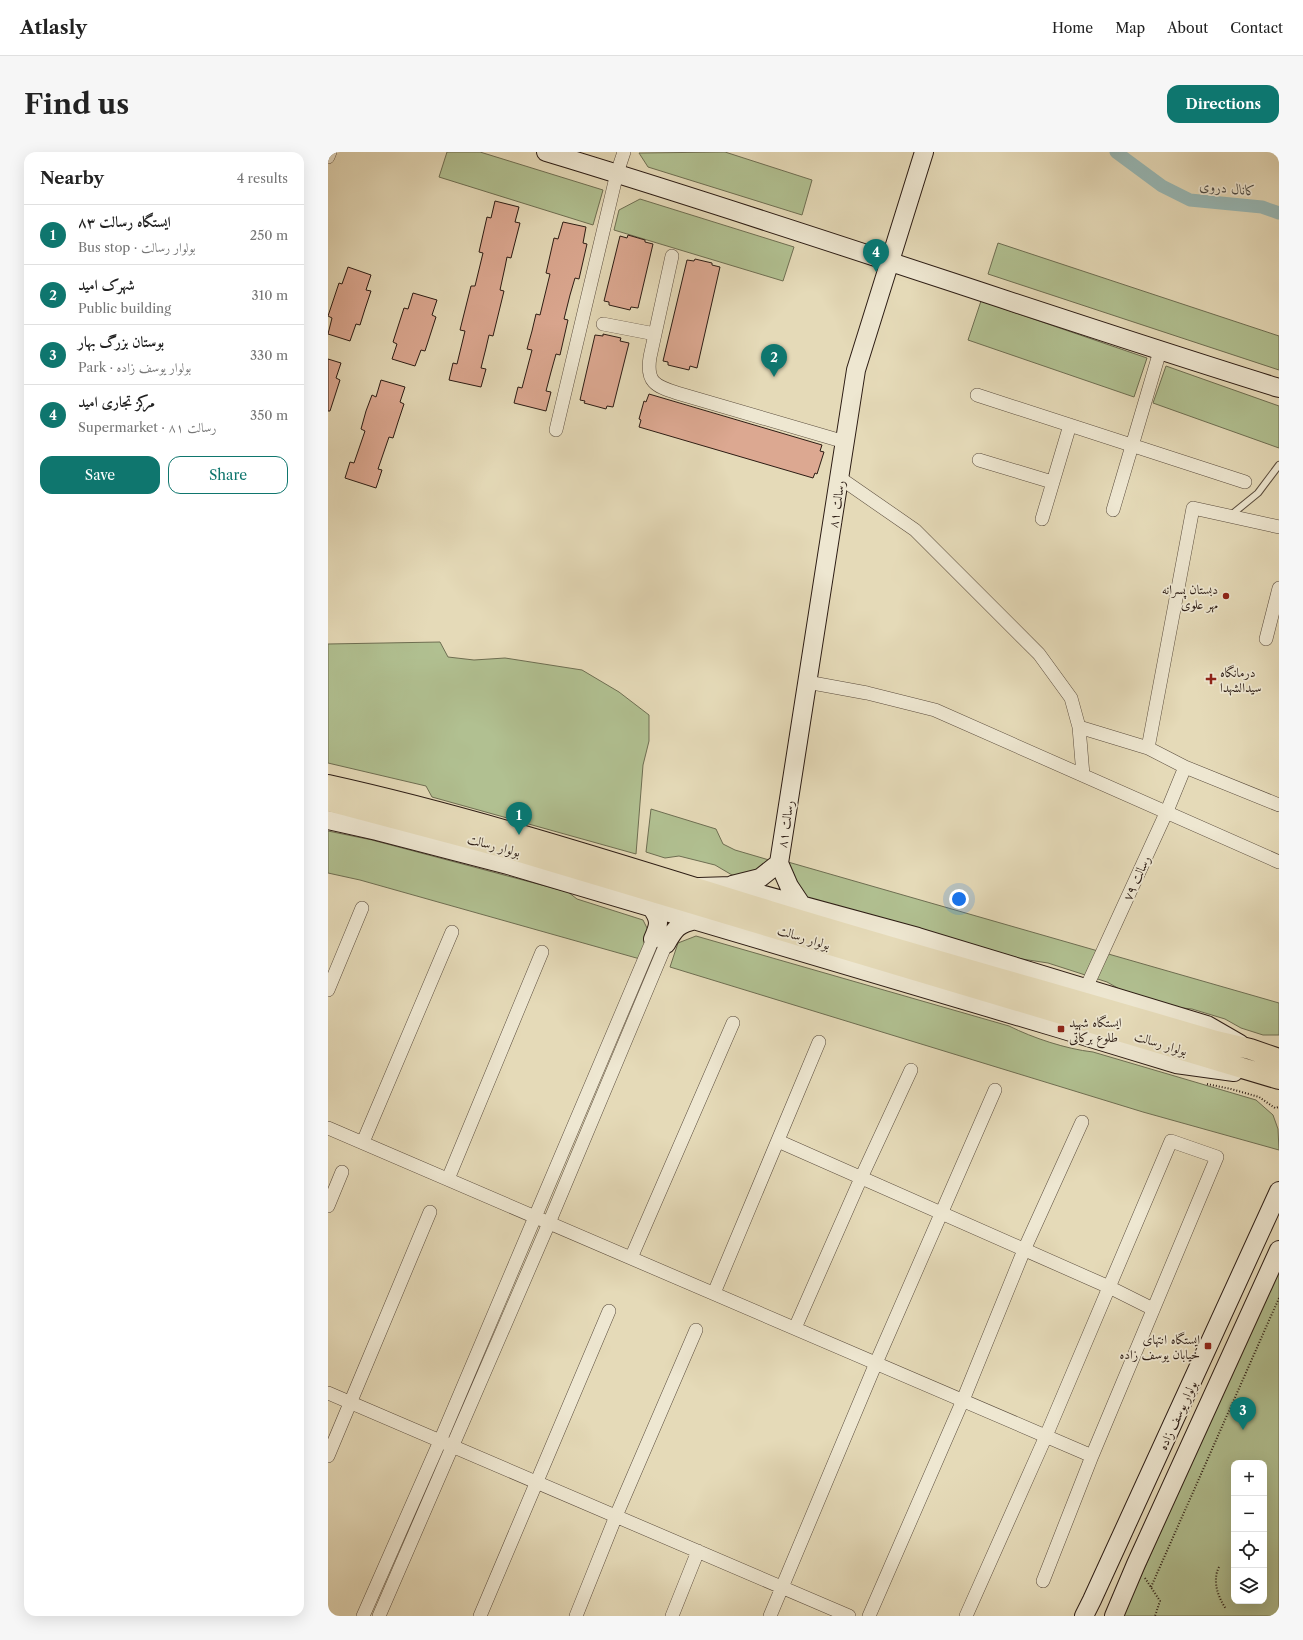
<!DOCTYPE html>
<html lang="en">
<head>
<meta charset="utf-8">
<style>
	body { margin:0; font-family:"Libre Caslon Text",Amiri,serif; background:#f6f6f6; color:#222 }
	.controls { position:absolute; right:12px; bottom:12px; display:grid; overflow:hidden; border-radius:8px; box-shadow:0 4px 16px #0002 }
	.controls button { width:36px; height:36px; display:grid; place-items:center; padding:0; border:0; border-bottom:1px solid #e0e0e0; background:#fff; color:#222; font:20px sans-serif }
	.you { position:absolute; left:631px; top:747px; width:14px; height:14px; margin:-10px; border:3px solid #fff; border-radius:50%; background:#1a73e8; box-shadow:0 0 0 6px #1a73e833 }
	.badge { display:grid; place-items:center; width:26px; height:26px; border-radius:50%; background:#0f766e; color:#fff; font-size:13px; font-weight:700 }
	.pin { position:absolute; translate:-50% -33px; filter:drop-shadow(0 1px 2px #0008) }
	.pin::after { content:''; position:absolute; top:21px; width:14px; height:12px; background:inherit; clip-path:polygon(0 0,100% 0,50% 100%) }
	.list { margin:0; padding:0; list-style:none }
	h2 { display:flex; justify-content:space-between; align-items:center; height:52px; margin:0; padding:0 16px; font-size:17px }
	h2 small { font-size:13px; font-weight:400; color:#767676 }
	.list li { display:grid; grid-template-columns:26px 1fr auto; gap:12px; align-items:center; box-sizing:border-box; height:60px; padding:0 16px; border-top:1px solid #e0e0e0 }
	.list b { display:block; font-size:15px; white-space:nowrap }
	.list p { margin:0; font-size:13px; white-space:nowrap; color:#767676 }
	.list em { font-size:13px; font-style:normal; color:#767676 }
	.actions { display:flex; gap:8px; padding:12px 16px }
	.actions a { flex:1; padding:9px 0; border:1px solid #0f766e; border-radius:12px; text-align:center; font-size:14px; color:#0f766e }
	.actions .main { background:#0f766e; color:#fff }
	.icon { flex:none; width:22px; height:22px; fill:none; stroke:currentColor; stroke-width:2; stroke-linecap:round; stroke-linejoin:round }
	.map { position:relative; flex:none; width:951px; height:1464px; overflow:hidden; border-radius:12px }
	header { display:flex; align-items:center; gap:24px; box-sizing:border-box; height:56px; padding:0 20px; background:#fff; border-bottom:1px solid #e0e0e0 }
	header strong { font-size:19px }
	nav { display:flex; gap:22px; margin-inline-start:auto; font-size:14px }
	.intro { display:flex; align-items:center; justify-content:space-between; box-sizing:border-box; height:96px; padding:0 24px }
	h1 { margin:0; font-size:28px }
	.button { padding:10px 18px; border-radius:12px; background:#0f766e; color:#fff; font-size:14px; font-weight:700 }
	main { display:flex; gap:24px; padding:0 24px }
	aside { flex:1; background:#fff; border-radius:12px; box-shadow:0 4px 16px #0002 }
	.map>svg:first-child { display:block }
	.green { fill:#b1c091; stroke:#6e6e52; fill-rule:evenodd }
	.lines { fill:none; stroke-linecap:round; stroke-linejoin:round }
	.canal { stroke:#98b9b7; stroke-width:13 }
	.building { fill:#dca891; stroke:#2c1c14 }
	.lane-casing { stroke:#5a4c3d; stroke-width:8 }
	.street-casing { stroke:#5a4c3d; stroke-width:14 }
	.secondary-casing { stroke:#2c1c14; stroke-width:20 }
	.primary-casing { stroke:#2c1c14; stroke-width:22 }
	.path { stroke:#2c1c14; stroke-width:2; stroke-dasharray:1 2; stroke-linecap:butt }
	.lane { stroke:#eee7d1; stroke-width:6 }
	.street { stroke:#eee7d1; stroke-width:13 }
	.secondary { stroke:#eee7d1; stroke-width:18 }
	.primary { stroke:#e5dab8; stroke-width:20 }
	.poi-dot { fill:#8f2418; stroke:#eee7d1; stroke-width:1.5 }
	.labels { text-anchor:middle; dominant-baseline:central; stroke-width:3.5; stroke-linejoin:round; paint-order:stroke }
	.street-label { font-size:13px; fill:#2c1c14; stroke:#eee7d1 }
	.poi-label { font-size:13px; fill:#2c1c14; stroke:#eee7d1; text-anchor:end }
	.water-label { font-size:14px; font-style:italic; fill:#4c4b45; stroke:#eee7d1 }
</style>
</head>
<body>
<header>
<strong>Atlasly</strong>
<nav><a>Home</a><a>Map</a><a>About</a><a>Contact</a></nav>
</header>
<div class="intro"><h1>Find us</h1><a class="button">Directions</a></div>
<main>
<aside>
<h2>Nearby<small>4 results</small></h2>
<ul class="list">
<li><span class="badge">1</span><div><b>ایستگاه رسالت ۸۳</b><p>Bus stop · بولوار رسالت</p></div><em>250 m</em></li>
<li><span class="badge">2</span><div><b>شهرک امید</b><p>Public building</p></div><em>310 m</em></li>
<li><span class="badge">3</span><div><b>بوستان بزرگ بهار</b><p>Park · بولوار یوسف زاده</p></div><em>330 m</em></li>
<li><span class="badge">4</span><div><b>مرکز تجاری امید</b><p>Supermarket · رسالت ۸۱</p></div><em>350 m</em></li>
</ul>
<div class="actions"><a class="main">Save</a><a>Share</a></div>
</aside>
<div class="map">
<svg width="951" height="1464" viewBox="0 0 951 1464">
	<rect width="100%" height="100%" fill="#e5dab8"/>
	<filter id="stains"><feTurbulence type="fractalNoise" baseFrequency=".005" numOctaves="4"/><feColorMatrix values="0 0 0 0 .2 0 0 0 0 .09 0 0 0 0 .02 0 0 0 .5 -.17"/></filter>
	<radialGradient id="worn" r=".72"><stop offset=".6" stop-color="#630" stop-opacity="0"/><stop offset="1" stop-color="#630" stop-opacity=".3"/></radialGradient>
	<path class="green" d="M119,0H152L275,38L265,73L111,25Z
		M397,0L484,28L474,63L320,15L311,1Z
		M312,47L466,95L455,129L286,78L291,58Z
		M670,91L951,184V218L660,122Z
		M653,149L819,206L806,245L640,188Z
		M838,214L951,254V296L825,251Z
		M112,490L120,505L146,508L177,506L254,518L291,540L321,563V589L315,613L308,702L104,645L98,634L0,611V492Z
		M323,657L388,677L395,692L407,698L441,708L431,719L412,724L404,723L387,713L351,704L337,706L318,700Z
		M0,679L44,688L240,740L249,747L315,768L321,780L312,807L32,728L0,721Z
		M460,710L951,851V883H935L913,876L897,867L864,857L845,855L795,839L779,830L720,811L694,807L478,746L465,730Z
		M368,784L681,874C705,886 738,897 765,900L928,948L945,963L950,977L951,998L815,960L342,815L350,791Z
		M951,1115V1464H795ZM906,1311H936V1449H906Z"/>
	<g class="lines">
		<path class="canal" d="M788,0L834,34L862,48L934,55L951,61"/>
	</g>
	<path class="building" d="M167,49L191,55L187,70L192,71L183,106L179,105L177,115L172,138L176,139L165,184L161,183L158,196L153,216L158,217L153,235L121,228L125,211L129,212L137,179L132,178L143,134H147L155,101L151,100L159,65L163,66Z
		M235,70L258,75L255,91L259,92L251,127L247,126L242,143L236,167L240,168L232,203L228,202L223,220L218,239L223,240L218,259L186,251L190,235L194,236L204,198L199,197L204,179L208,162L212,163L222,122L218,121L226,86L230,87Z
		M300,83L317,88V90L325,92L310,156L303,155L302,158L281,153V150L276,149L292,84L299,86Z
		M367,107L384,111V113L392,115L369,216L362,214L361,218L340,213V210L335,209L359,108L366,109Z
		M20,115L43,123L38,138L43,139L37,157L32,173L28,172L22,189L0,182L4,166L0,164L11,131L14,132Z
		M85,141L109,148L104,163L108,165L97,199L93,198L87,214L64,207L69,192L65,190L76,156L80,157Z
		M275,182L293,186L292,189L301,191L285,255L279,254L278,257L256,251L257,249L252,248L267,183L275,184Z
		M0,207L13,211L8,226L12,228L2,259H0Z
		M53,228L77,235L72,250L76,252L70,270L65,286L61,285L50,317L54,318L48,336L17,326L22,310L26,311L37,279L33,277L38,259L44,243L48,245Z
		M321,242L494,293L492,299L496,300L489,322L487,321L485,326L311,275L313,268L311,267L316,249L318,250Z"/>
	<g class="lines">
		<g class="lane-casing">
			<path id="lane" d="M903,363L930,341L951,313"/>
		</g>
		<g class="street-casing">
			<path id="street" d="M0,5L2,0
				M344,104L322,205C318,230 327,234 349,241L517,290
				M275,172L327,182
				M649,243L917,330
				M228,278L289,21L296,0
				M651,308L724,330
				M512,326L587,378L711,502L743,546L751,575L755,623
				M785,358L832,199
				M714,367L742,273
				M938,487L951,436
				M479,530L539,541L607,558L951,710
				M751,575L820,596L857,615L951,653
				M820,596L865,356L951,375
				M758,836L839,659L857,615
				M0,838L34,756
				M0,976L764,1304
				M450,989L781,1135L825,1157
				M35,990L124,780
				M120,1027L214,800
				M0,1054L14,1020
				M303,1106L405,871
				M386,1141L491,890
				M467,1176L533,1026L583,918
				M0,1241L521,1464
				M0,1304L102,1060
				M35,1464L112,1289L325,787
				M51,1464L221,1071L338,792
				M152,1464L281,1159
				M248,1464L288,1364L368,1178
				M344,1464L370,1399
				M442,1464L548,1211L667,938
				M541,1464L635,1248L696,1098L754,970
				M638,1464L718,1284L843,989L889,1005L764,1304L715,1429"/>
		</g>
		<g class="secondary-casing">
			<path id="secondary" d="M218,0C464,74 706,160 951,236
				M0,668L49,679L180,713L733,877L848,912L906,920
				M451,711L528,218L596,0
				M451,711L461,734L473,752
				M404,733L432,726L451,711
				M371,735L403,734L590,785L879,873L912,892
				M323,755C333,769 331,773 325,787
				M338,792C347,776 350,772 368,768
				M756,1464L764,1448L951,1039
				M786,1464L808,1412L951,1098"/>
		</g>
		<g class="primary-casing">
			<path id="primary" d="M0,633C149,666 296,714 442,759C590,804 739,845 888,889L922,897L951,907
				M0,649L185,698L951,927"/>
		</g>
		<path class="path" d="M879,932L903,937L931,945L947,956L951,955
			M891,1415C884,1429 890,1445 898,1457
			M817,1426L832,1449L827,1464
			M823,1435L951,1146"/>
		<use href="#lane" class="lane"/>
		<use href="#street" class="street"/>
		<use href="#secondary" class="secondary"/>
		<use href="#primary" class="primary"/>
	</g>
	<g class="poi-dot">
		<circle cx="898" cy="444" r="4"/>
		<path d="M881 521h4v4h4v4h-4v4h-4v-4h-4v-4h4z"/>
		<rect x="729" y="873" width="8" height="8" rx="2"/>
		<rect x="876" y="1190" width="8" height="8" rx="2"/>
	</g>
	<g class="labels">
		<g class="street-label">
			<text transform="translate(508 352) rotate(-81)">رسالت ۸۱</text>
			<text transform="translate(457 672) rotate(-81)">رسالت ۸۱</text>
			<text transform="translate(166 693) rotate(15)">بولوار رسالت</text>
			<text transform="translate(808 726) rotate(-65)">رسالت ۷۹</text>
			<text transform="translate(476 785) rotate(17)">بولوار رسالت</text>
			<text transform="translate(833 891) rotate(17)">بولوار رسالت</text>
			<text transform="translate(849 1263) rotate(-65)">بولوار یوسف زاده</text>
		</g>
		<g class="poi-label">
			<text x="890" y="437">دبستان پسرانه<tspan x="890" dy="15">مهر علوی</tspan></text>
			<text x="892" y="520" text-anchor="start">درمانگاه<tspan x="892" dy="15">سیدالشهدا</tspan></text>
			<text x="741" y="870" text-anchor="start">ایستگاه شهید<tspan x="741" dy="15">طلوع برکاتی</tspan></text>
			<text x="872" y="1187">ایستگاه انتهای<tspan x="872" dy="15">خیابان یوسف زاده</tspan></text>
		</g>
		<g class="water-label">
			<text transform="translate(900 36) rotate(6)">کانال دروی</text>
		</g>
	</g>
	<rect width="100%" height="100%" filter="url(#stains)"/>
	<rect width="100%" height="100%" fill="url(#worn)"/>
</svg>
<div class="controls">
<button>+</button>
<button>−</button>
<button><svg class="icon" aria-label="locate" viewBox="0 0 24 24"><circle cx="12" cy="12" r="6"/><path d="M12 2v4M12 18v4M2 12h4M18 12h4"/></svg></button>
<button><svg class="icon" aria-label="layers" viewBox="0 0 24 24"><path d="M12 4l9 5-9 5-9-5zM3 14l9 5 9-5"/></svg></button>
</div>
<div class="you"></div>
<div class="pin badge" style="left:191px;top:683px">1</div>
<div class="pin badge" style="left:446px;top:225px">2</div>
<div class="pin badge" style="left:915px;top:1278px">3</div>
<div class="pin badge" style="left:548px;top:120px">4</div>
</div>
</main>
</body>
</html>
